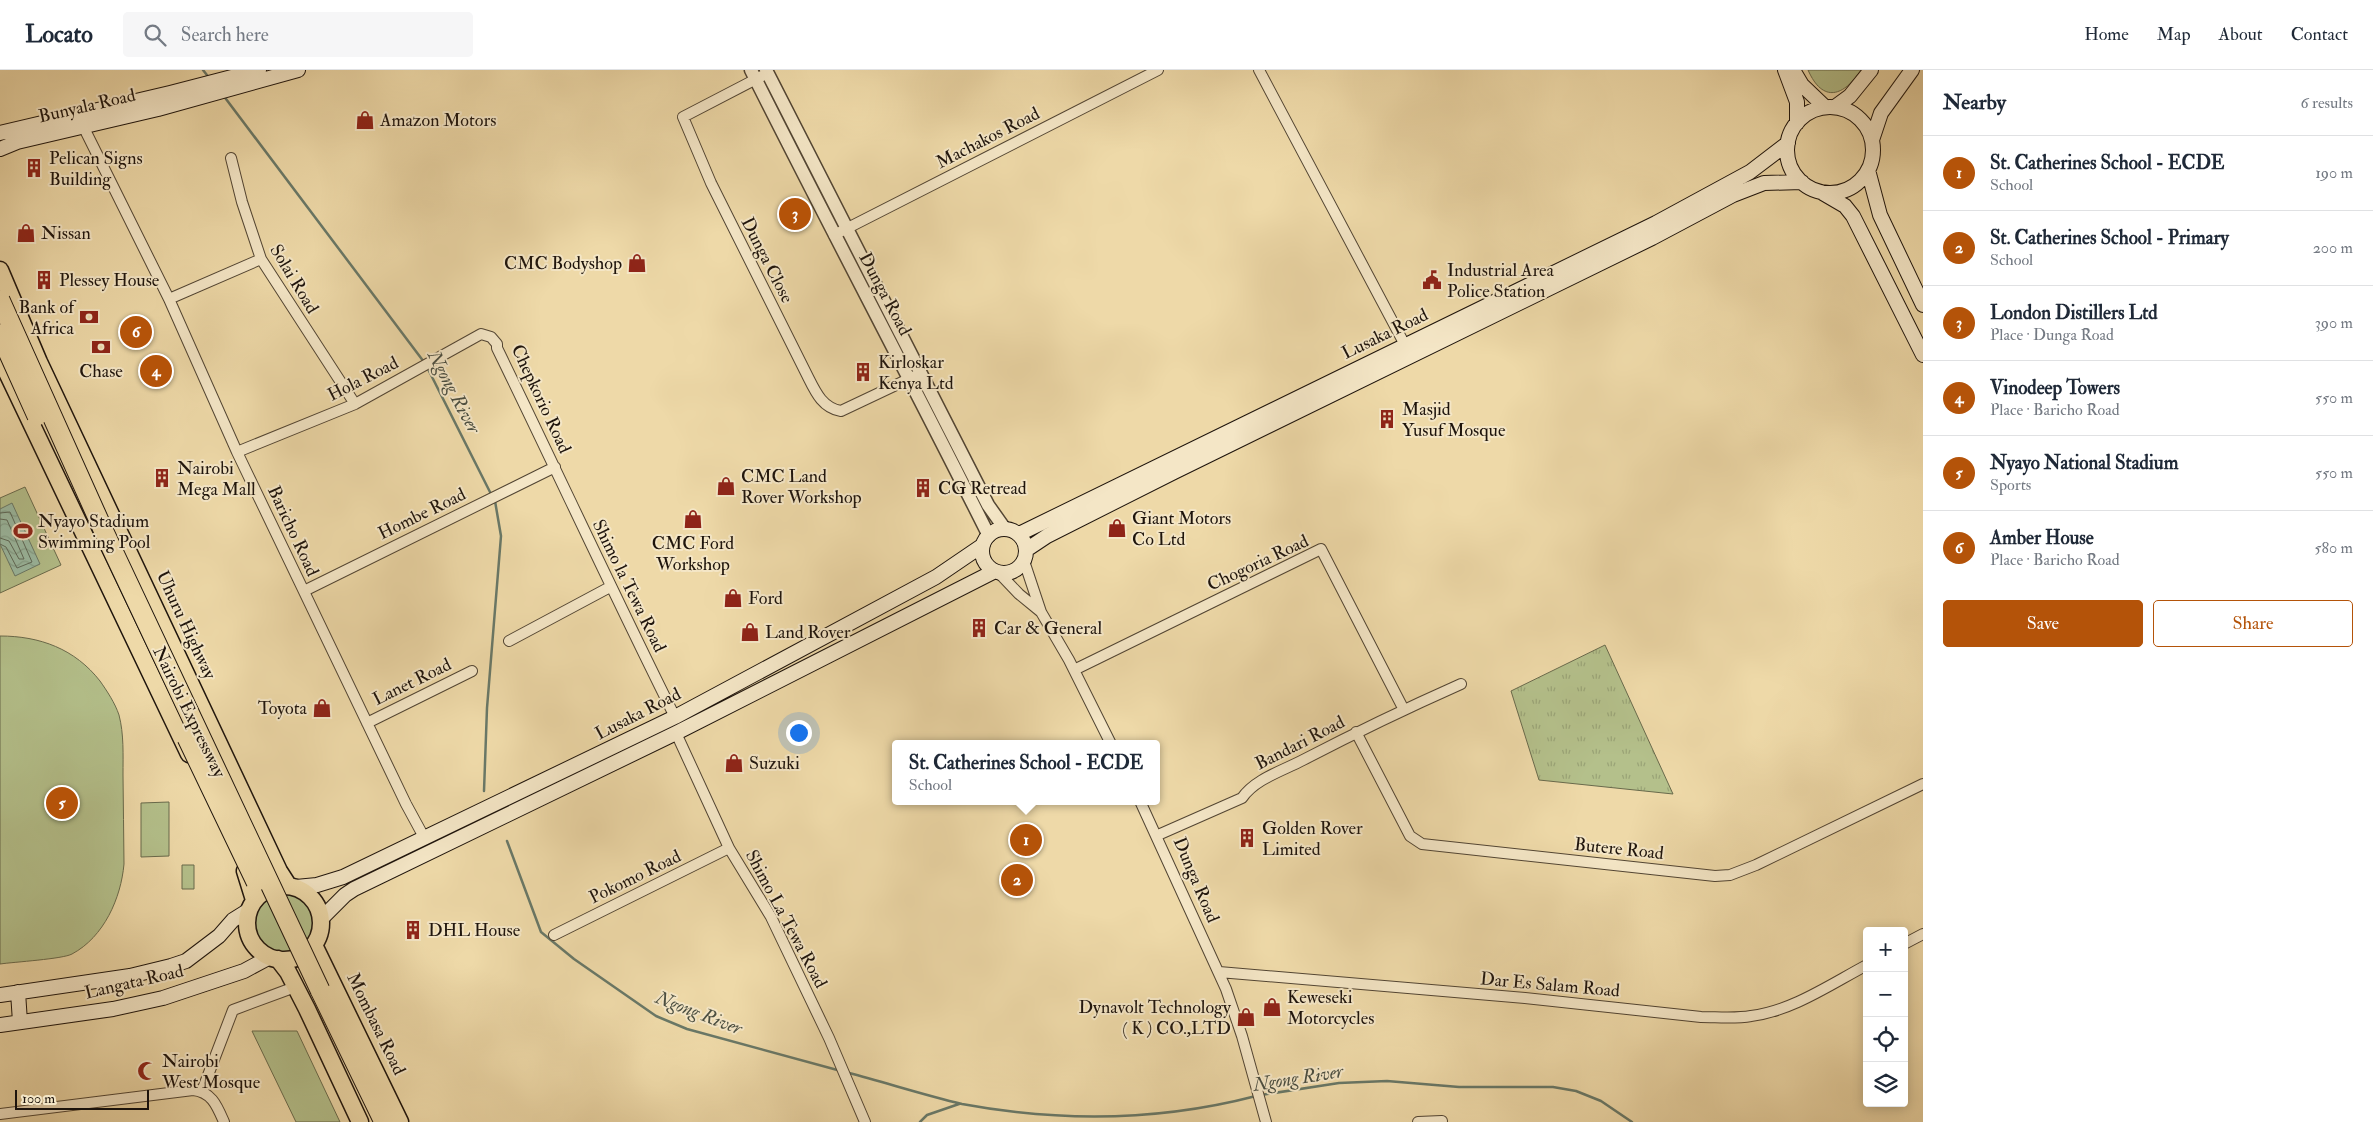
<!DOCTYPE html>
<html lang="en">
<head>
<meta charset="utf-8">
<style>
	body { margin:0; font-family:"IM FELL Double Pica",serif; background:#f6f6f7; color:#1f2937 }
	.controls { position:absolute; right:15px; bottom:15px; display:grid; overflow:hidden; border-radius:5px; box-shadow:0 2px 12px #0003 }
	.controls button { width:45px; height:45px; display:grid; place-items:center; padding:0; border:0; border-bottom:1px solid #e0e1e3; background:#fff; color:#1f2937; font:25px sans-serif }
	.scale { position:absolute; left:15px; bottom:12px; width:134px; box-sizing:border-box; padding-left:5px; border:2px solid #1e140c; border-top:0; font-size:14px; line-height:18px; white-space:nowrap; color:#1e140c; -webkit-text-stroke:4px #f4e6c6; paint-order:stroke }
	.you { position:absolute; left:798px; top:662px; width:18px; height:18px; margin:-12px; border:4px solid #fff; border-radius:50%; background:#1a73e8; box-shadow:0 0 0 8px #1a73e833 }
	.badge { display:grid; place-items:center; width:32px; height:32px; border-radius:50%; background:#b45309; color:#fff; font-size:16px; font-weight:700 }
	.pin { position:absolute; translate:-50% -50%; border:2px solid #fff; box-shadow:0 1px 5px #0006 }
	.popup { position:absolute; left:892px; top:670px; width:268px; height:65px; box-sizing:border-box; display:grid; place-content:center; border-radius:5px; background:#fff; filter:drop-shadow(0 1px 4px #0005); font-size:16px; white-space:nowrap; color:#747a83 }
	.popup b { font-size:19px; color:#1f2937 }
	.popup::after { content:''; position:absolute; left:50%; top:100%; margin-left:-10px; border:10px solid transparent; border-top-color:#fff }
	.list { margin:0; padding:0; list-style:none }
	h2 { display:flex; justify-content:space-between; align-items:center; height:65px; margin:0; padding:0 20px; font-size:21px }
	h2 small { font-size:16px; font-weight:400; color:#747a83 }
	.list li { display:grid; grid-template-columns:32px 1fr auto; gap:15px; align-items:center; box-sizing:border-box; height:75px; padding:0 20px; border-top:1px solid #e0e1e3 }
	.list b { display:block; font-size:19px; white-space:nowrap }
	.list p { margin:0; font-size:16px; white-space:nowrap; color:#747a83 }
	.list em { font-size:16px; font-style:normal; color:#747a83 }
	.actions { display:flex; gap:10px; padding:15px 20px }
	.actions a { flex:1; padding:11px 0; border:1px solid #b45309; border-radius:5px; text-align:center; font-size:18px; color:#b45309 }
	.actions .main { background:#b45309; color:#fff }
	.icon { flex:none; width:28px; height:28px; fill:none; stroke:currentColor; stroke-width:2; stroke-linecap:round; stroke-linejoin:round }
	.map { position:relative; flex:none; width:1923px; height:1052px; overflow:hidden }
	header { display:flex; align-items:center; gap:30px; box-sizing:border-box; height:70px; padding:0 25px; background:#fff; border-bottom:1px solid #e0e1e3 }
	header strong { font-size:24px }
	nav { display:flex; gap:28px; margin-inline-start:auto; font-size:18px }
	.search { width:350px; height:45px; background:#f6f6f7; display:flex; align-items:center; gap:12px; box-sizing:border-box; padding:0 18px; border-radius:5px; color:#747a83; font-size:19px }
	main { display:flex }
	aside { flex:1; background:#fff }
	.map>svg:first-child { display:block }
	.grass { fill:url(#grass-tufts); stroke:#696a4c }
	.park { fill:#b4c08b; stroke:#696a4c }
	.water { fill:url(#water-waves); stroke:#697867 }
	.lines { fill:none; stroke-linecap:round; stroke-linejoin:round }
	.shore { stroke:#5c6858; stroke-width:1 }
	.stream { stroke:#697867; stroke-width:2.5 }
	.minor-casing { stroke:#524533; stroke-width:12 }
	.tertiary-casing { stroke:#524533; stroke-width:15 }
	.secondary-casing { stroke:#1e140c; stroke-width:16 }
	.trunk-casing { stroke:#1e140c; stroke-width:19 }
	.motorway-casing { stroke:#1e140c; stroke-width:21 }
	.minor { stroke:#f4e6c6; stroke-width:10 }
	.tertiary { stroke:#f4e6c6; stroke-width:12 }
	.secondary { stroke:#f4e6c6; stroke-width:14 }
	.trunk { stroke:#eed9a8; stroke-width:16 }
	.motorway { stroke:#eed9a8; stroke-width:19 }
	.motorway-bridge-casing { stroke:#1e140c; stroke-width:21; stroke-linecap:butt }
	.motorway-bridge { stroke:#eed9a8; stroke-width:19 }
	.labels { text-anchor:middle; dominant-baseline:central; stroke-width:4; stroke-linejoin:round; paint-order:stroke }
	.street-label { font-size:18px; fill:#1e140c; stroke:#f4e6c6 }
	.poi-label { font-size:18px; fill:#1e140c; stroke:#f4e6c6; text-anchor:start }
	.water-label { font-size:19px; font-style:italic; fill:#4a4e41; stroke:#f4e6c6 }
</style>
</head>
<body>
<header>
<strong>Locato</strong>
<div class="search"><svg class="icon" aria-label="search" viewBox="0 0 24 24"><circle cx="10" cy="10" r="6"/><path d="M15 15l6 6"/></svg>Search here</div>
<nav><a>Home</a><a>Map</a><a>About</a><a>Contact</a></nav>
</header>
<main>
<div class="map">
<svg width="1923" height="1052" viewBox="0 0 1923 1052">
	<defs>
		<pattern id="grass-tufts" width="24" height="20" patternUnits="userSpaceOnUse" patternTransform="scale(1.25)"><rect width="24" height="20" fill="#b4c08b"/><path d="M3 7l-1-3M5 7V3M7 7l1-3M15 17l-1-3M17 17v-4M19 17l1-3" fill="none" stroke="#9aa477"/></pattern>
		<pattern id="water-waves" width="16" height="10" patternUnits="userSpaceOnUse" patternTransform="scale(1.25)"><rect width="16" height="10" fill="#9bbba3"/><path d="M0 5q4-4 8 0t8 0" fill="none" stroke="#85a08b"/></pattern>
	</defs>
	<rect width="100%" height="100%" fill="#eed9a8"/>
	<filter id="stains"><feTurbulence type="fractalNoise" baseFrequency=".004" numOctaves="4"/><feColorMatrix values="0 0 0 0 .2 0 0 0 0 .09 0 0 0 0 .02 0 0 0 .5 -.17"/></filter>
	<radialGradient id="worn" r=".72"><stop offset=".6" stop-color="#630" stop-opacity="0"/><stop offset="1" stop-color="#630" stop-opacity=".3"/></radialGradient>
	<path class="grass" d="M1605,575L1673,724L1539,710L1511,621Z"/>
	<path class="park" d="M1808,0H1861C1844,26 1823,34 1808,0Z
		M25,417L61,495L0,523V428Z
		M0,566C40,566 75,579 100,611C107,621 115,633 119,645C124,664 123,685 123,705C123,735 124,764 124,794C121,828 104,867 72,884C63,889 14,892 0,894Z
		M169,732V786L141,787V733Z
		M182,795H194V819H182Z
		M254 853a30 30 0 1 1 60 0a30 30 0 1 1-60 0Z
		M252,961H297L340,1052H296Z"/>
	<path class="water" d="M12,433L40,494L15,506L0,474V439Z"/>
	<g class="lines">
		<path class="shore" d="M0,443L10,442L32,492L17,498L6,477L0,474
			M0,449L7,450L24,489H19L9,471L0,468"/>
		<path class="stream" d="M203,0L210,9
			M223,25L424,292
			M427,297L492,426
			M484,721L487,638L501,466L495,431
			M507,771L541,862L574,889L656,946L687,959L841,1001
			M849,1003C887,1013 924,1025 962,1034C1059,1052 1160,1051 1256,1026
			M1261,1025L1339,1013L1387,1011L1459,1017H1553L1576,1021L1601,1031L1632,1052
			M920,1052L927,1045L959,1034"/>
		<g class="minor-casing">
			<path id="minor" d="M1259,0L1405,275
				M762,6L683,47L711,113L807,305C815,321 822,338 841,341L915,306
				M83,56L169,229L237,382L406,734L425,769
				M231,88L242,132L261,189L355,334
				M834,165L1158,0
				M169,229L261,189
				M237,382L355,334L481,264L491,267L497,274V278C557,401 614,525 675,647
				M1024,491L1041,542L1069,590L1111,674
				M999,503L1019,524L1041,542
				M304,521L555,397
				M509,571L610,517
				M1074,600L1321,479L1404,640
				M367,653L472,601
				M1356,662L1410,766L1422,774L1715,806L1730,805L1756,795L1923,714
				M676,663L729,778L771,847L829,968L865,1052
				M1140,731L1226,919L1242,966L1266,1052
				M1158,765L1242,728C1255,709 1282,701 1303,690C1355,663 1407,638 1461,614
				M554,865L729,778
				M1904,874L1923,864
				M1219,902L1525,928L1701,947C1717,947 1735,949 1751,946C1792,941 1831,914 1867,895
				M202,1021L233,940L295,917
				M0,1044L193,1020C212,1022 217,1036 224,1052
				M1418,1052L1442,1051"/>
		</g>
		<g class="tertiary-casing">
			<path id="tertiary" d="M751,0C829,156 911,310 989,466
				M766,0L988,435L1005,459"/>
		</g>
		<g class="secondary-casing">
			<path id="secondary" d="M1785,0L1797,32V53
				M1793,0L1802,15L1825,37
				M1835,37L1850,26L1871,0
				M1787 80a43 43 0 1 1 86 0a43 43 0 1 1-86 0Z
				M0,63L170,23L259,0
				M1872,70L1881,43L1912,0
				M0,79L17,72L158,39L298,0
				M1868,100L1880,145L1923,235
				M1821,122L1845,136L1853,146L1923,285
				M982 481a22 22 0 1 1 44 0a22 22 0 1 1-44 0Z
				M1019,464L1656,153L1750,102L1788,73
				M1026,480L1047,466L1174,402L1652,168L1733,125L1764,113L1802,112
				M296,817L317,815L343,807L675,647L936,507L983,475
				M322,848L345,825L354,819L676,663L995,501
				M18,922L20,952
				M0,925L130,906L171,896L186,891L219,866L233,850L249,840
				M0,955L113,939L163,928L244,901L270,887"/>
		</g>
		<g class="trunk-casing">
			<path id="trunk" d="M0,200L39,292L279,801L288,815
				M0,288L189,684
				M245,801L254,830
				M247 853a37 37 0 1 1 74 0a37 37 0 1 1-74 0Z
				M314,875L400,1052
				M278,889L288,902L307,939L360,1052"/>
		</g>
		<g class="motorway-casing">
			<path id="motorway" d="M320,920L384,1052"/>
		</g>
		<use href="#minor" class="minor"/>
		<use href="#tertiary" class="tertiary"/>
		<use href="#secondary" class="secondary"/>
		<use href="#trunk" class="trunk"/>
		<use href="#motorway" class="motorway"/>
		<g class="motorway-bridge-casing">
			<path id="motorway-bridge" d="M0,230L105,464L320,920
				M0,264L37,346
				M187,668L256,812"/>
		</g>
		<use href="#motorway-bridge" class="motorway-bridge"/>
	</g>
	<defs>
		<g id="shop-bare" transform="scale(1.5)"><path d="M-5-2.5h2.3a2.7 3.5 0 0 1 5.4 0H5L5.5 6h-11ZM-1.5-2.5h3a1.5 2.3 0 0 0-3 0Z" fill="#8f2418" stroke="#f4e6c6" stroke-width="2.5" paint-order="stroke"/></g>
		<g id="building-bare" transform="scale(1.5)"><path d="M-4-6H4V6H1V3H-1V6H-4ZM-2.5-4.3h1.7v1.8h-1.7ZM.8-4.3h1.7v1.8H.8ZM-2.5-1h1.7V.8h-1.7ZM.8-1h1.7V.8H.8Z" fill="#8f2418" stroke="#f4e6c6" stroke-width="2.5" paint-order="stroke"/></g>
		<g id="civic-bare" transform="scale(1.5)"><path d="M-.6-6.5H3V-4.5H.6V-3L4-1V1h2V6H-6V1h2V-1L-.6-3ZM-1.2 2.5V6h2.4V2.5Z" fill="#8f2418" stroke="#f4e6c6" stroke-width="2.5" paint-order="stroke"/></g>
		<g id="bank-bare" transform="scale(1.5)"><path d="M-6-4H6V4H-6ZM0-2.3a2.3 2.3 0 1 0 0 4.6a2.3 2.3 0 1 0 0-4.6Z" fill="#8f2418" stroke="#f4e6c6" stroke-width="2.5" paint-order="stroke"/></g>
		<g id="stadium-bare" transform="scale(1.5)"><path d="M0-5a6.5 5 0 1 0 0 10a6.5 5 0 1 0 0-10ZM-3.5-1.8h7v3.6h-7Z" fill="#8f2418" stroke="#f4e6c6" stroke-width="2.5" paint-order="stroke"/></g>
		<g id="mosque-bare" transform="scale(1.5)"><path d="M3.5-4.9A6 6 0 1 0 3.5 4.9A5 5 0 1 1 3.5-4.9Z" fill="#8f2418" stroke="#f4e6c6" stroke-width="2.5" paint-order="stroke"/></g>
	</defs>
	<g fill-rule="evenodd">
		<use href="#shop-bare" x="365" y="50"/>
		<use href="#building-bare" x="34" y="98"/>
		<use href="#shop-bare" x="26" y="163"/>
		<use href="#shop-bare" x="637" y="193"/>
		<use href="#building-bare" x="44" y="210"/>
		<use href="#civic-bare" x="1432" y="210"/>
		<use href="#bank-bare" x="89" y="247"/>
		<use href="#bank-bare" x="101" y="277"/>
		<use href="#building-bare" x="863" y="302"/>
		<use href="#building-bare" x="1387" y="349"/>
		<use href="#building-bare" x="162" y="408"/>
		<use href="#shop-bare" x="726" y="416"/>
		<use href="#building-bare" x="923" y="418"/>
		<use href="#shop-bare" x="693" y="449"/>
		<use href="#shop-bare" x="1117" y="458"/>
		<use href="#stadium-bare" x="23" y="461"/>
		<use href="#shop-bare" x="733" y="528"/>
		<use href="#building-bare" x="979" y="558"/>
		<use href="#shop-bare" x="750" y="562"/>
		<use href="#shop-bare" x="322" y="638"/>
		<use href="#shop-bare" x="734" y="693"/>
		<use href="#building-bare" x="1247" y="768"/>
		<use href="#building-bare" x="413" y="860"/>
		<use href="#shop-bare" x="1272" y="937"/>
		<use href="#shop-bare" x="1246" y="947"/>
		<use href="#mosque-bare" x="147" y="1001"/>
	</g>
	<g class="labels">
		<g class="street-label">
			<text transform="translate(87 36) rotate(-13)">Bunyala Road</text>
			<text transform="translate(988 68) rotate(-27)">Machakos Road</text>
			<text transform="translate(767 190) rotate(63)">Dunga Close</text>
			<text transform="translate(294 209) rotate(59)">Solai Road</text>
			<text transform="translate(885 224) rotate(62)">Dunga Road</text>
			<text transform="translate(1385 264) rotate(-26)">Lusaka Road</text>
			<text transform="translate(363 309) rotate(-27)">Hola Road</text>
			<text transform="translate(541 329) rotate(65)">Chepkorio Road</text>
			<text transform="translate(422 444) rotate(-26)">Hombe Road</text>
			<text transform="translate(293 461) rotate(65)">Baricho Road</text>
			<text transform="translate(1258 493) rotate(-25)">Chogoria Road</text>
			<text transform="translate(629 516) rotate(64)">Shimo la Tewa Road</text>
			<text transform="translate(186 555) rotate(65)">Uhuru Highway</text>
			<text transform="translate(412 612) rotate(-26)">Lanet Road</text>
			<text transform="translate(189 642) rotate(64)">Nairobi Expressway</text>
			<text transform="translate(638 644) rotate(-27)">Lusaka Road</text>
			<text transform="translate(1300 673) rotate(-27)">Bandari Road</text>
			<text transform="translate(1619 779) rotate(6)">Butere Road</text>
			<text transform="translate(635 807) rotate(-26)">Pokomo Road</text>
			<text transform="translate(1196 810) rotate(67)">Dunga Road</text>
			<text transform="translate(786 849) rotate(62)">Shimo La Tewa Road</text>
			<text transform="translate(134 912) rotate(-13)">Langata Road</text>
			<text transform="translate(1550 915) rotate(5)">Dar Es Salam Road</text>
			<text transform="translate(376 954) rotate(64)">Mombasa Road</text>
		</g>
		<g class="poi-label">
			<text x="380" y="50">Amazon Motors</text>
			<text x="49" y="88">Pelican Signs<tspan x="49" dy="21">Building</tspan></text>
			<text x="41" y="163">Nissan</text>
			<text x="622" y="193" text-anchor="end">CMC Bodyshop</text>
			<text x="1447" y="200">Industrial Area<tspan x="1447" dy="21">Police Station</tspan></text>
			<text x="59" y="210">Plessey House</text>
			<text x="74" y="237" text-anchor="end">Bank of<tspan x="74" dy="21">Africa</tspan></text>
			<text x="878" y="292">Kirloskar<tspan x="878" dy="21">Kenya Ltd</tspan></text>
			<text x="101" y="301" text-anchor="middle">Chase</text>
			<text x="1402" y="339">Masjid<tspan x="1402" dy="21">Yusuf Mosque</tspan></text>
			<text x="177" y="398">Nairobi<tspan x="177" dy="21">Mega Mall</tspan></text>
			<text x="741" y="406">CMC Land<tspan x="741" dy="21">Rover Workshop</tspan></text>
			<text x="938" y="418">CG Retread</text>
			<text x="1132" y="448">Giant Motors<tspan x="1132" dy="21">Co Ltd</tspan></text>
			<text x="38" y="451">Nyayo Stadium<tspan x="38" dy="21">Swimming Pool</tspan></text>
			<text x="693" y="473" text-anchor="middle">CMC Ford<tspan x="693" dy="21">Workshop</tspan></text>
			<text x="748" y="528">Ford</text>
			<text x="994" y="558">Car &amp; General</text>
			<text x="765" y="562">Land Rover</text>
			<text x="307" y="638" text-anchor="end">Toyota</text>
			<text x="749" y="693">Suzuki</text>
			<text x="1262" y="758">Golden Rover<tspan x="1262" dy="21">Limited</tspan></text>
			<text x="428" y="860">DHL House</text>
			<text x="1287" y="927">Keweseki<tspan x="1287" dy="21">Motorcycles</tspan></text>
			<text x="1231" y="937" text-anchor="end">Dynavolt Technology<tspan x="1231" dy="21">( K ) CO.,LTD</tspan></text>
			<text x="162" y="991">Nairobi<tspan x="162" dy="21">West Mosque</tspan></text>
		</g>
		<g class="water-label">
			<text transform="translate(454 322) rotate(62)">Ngong River</text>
			<text transform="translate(699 943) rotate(21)">Ngong River</text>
			<text transform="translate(1298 1008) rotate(-9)">Ngong River</text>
		</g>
	</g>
	<rect width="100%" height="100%" filter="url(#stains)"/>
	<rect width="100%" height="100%" fill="url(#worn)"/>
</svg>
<div class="controls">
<button>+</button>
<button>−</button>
<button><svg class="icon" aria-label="locate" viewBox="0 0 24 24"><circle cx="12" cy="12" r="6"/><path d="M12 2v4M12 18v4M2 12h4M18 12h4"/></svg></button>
<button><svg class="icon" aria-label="layers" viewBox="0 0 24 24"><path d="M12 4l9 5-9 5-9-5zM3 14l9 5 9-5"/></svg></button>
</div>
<div class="scale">100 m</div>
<div class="you"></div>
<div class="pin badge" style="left:1026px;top:770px">1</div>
<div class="popup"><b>St. Catherines School - ECDE</b>School</div>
<div class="pin badge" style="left:1017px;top:810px">2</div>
<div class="pin badge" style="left:795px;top:144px">3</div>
<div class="pin badge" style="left:156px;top:301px">4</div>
<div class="pin badge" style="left:62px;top:733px">5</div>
<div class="pin badge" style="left:136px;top:262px">6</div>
</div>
<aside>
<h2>Nearby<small>6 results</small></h2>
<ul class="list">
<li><span class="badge">1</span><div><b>St. Catherines School - ECDE</b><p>School</p></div><em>190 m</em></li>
<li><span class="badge">2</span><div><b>St. Catherines School - Primary</b><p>School</p></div><em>200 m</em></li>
<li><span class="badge">3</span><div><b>London Distillers Ltd</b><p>Place · Dunga Road</p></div><em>390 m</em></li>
<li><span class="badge">4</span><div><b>Vinodeep Towers</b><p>Place · Baricho Road</p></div><em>550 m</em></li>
<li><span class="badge">5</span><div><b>Nyayo National Stadium</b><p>Sports</p></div><em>550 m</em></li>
<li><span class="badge">6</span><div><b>Amber House</b><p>Place · Baricho Road</p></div><em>580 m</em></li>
</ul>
<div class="actions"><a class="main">Save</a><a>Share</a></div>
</aside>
</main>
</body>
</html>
